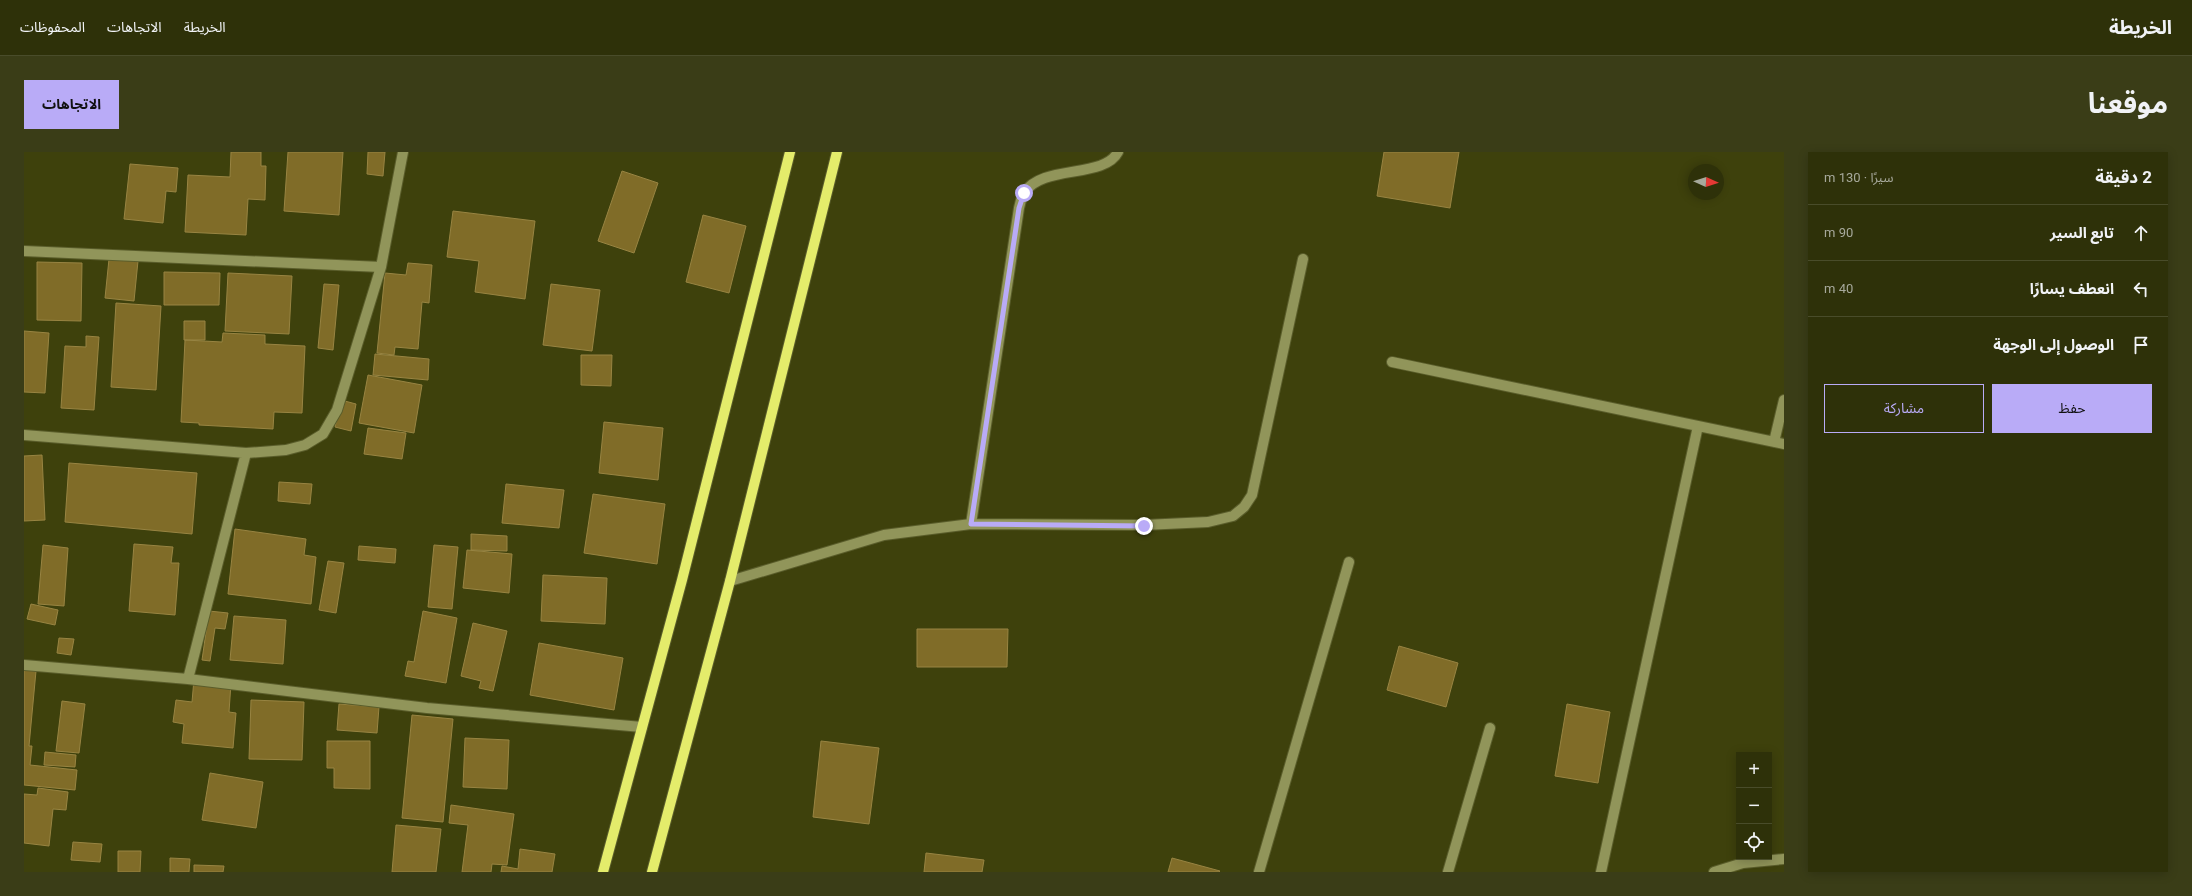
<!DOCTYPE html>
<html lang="ar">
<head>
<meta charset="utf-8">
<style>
	body { margin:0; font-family:Roboto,"Noto Sans Arabic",sans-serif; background:#3a3d17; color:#f1f3f6; direction:rtl }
	.controls { position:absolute; right:12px; bottom:12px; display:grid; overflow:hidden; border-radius:0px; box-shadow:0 2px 10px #0003 }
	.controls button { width:36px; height:36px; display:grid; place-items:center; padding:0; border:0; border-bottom:1px solid #494c2a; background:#2e3109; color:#f1f3f6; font:20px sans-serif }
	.compass { position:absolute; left:1664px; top:12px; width:36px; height:36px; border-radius:50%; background:#2e3109; box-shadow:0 2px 10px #0003; rotate:93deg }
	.stop { position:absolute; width:12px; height:12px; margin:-9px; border:3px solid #b9abf7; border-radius:50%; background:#fff }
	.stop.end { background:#b9abf7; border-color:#fff; box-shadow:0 1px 4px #0008 }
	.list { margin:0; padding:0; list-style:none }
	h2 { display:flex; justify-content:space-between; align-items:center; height:52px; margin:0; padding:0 16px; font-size:17px }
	h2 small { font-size:13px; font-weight:400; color:#a7a99c }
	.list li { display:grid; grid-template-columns:26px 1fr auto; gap:12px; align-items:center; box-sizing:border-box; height:56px; padding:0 16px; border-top:1px solid #494c2a }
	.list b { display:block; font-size:15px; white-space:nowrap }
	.list em { font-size:13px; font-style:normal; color:#a7a99c }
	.actions { display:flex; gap:8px; padding:12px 16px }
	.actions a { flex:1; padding:9px 0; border:1px solid #b9abf7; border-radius:0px; text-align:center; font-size:14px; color:#b9abf7 }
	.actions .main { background:#b9abf7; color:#111 }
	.icon { flex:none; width:22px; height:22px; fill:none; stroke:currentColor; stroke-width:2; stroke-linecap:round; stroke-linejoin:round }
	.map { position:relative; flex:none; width:1760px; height:720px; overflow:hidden; direction:ltr; border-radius:0px }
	header { display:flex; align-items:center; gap:24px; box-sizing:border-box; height:56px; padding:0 20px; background:#2e3109; border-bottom:1px solid #494c2a }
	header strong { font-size:19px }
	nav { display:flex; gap:22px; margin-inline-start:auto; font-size:14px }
	.intro { display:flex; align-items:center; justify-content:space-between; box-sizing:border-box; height:96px; padding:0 24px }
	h1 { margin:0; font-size:28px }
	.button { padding:10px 18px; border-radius:0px; background:#b9abf7; color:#111; font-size:14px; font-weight:700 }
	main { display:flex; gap:24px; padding:0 24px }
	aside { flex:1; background:#2e3109; border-radius:0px; box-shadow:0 2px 10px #0003 }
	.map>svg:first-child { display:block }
	.building { fill:#806c28; stroke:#988442 }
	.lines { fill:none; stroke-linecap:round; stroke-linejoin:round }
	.minor-casing { stroke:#5a5d2b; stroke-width:12 }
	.major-casing { stroke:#5a5d2b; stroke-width:12 }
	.minor { stroke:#91955a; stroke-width:10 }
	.major { stroke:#e4ec6b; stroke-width:10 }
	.route { stroke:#b9abf7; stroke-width:5 }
</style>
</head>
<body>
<header>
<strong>الخريطة</strong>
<nav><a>الخريطة</a><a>الاتجاهات</a><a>المحفوظات</a></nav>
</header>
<div class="intro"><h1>موقعنا</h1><a class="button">الاتجاهات</a></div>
<main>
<aside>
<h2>2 دقيقة<small>سيرًا · 130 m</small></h2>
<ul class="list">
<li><svg class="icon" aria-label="ahead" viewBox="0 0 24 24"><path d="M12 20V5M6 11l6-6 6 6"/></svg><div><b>تابع السير</b></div><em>90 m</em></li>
<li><svg class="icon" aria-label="left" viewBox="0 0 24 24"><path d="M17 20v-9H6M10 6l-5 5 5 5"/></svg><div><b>انعطف يسارًا</b></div><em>40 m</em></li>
<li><svg class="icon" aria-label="arrive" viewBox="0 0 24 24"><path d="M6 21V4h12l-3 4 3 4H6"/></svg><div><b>الوصول إلى الوجهة</b></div></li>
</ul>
<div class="actions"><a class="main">حفظ</a><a>مشاركة</a></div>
</aside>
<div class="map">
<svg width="1760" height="720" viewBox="0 0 1760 720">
	<rect width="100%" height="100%" fill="#3e410c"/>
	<path class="building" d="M207,0H237V14H242L241,48L224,47L222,83L161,80L164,23L206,25Z
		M264,0H319L315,63L260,59Z
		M344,0H361L359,24L343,22Z
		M1360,0H1435L1426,56L1353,44Z
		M106,12L154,16L152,40L142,39L139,71L100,67Z
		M598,19L634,31L610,101L574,89Z
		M429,59L511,69L501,147L451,140L455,109L423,105Z
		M679,63L722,74L705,141L662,130Z
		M85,107L114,109L110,149L81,146Z
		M13,110L58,111L57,169L13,168Z
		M384,111L408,113L405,151L398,150L394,197L371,195L370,203L353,201L361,121L382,123Z
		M140,120L196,121L195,153H140Z
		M204,121L268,124L265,182L201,179Z
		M300,132L315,133L309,198L294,196Z
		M527,132L576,138L568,199L519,193Z
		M92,151L137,154L132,238L87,235Z
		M160,169H181V188H160Z
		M0,179L25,181L21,241L0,240Z
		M199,181L241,183V192L281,194L278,261L250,260L249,277L175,273V271L157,270L161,188L198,190Z
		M62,184L75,185L70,258L37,256L41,194L62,195Z
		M351,202L405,207L404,228L349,223Z
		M557,203H588L587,234L557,233Z
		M344,223L398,233L390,281L335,271Z
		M317,248L332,252L327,279L311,275Z
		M580,270L639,276L634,328L575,321Z
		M344,276L382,281L378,307L340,302Z
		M18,303L21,368L0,369V304Z
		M45,311L173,321L168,382L41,370Z
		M255,330L288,332L286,352L254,349Z
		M482,332L540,338L535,376L478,371Z
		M569,342L641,352L633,412L560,401Z
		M211,377L282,387L280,403L292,405L287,452L204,442Z
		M447,382L483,384V399L447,398Z
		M110,392L149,395L147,411H155L151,463L105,459Z
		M19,393L44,396L40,454L14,452Z
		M410,393L434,395L428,457L404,455Z
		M335,394L372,397L371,411L334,408Z
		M443,398L488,402L485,441L439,436Z
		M304,409L320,411L312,461L295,458Z
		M519,423L583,426L581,472L517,469Z
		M7,452L34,458L31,473L3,467Z
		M185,459L204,461L201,477L191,476L186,509L178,508Z
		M399,459L433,466L422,531L381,524L384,509L390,510Z
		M210,464L262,468L259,512L206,508Z
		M449,471L483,479L469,539L455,536L457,529L437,524Z
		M893,477H984L983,515H893Z
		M35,486L50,487L47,503L33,501Z
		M515,491L599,506L590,558L506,543Z
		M1375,494L1434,511L1422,555L1363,538Z
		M0,518L12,519L5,594H8L6,613L53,618L51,638L0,633Z
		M170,527L207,531L205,560L212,561L209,596L158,591L160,572L149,570L152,548L168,550Z
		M227,548L280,550L278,608L225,607Z
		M38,549L61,552L55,601L32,599Z
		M315,552L355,555L353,581L313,578Z
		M1543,552L1586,560L1574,631L1531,624Z
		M388,563L429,567L419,670L378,666Z
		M441,586L485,588L483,637L439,635Z
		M303,589H346V637L310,636V616H303Z
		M797,589L855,596L845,672L789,665Z
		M21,600L52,603L51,615L20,613Z
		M186,621L239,630L232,676L178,668Z
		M14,636L44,640L42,658L29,657L25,694L0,691V642L13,643Z
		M427,653L490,662L483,713L468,712L467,720H438L444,673L425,671Z
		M372,673L417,677L412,720H368Z
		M49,690L78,692L76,710L47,708Z
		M496,697L531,702L528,720H477L478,714L494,717Z
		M94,699H117L116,720H94Z
		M902,701L960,708L958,720H900Z
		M146,706L166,707L165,720H146Z
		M1148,706L1196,719L1195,720H1144Z
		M170,713L200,714L199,720H170Z"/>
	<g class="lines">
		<g class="minor-casing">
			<path id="minor" d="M0,99L357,115
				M1368,210L1760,292
				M0,283L222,301L262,298L281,293L299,282L313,258L357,115L379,0
				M1750,290L1760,248
				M947,372L995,56C996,51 998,45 1000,41C1018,12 1080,27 1094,0
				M706,429L860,383L947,372L1120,373L1184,370L1209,364L1220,355L1228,343L1279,107
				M0,513L164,527L403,556L618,575
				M164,527L222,301
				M1235,720L1325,410
				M1424,720L1466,576
				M1577,720L1674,274
				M1690,720L1719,711L1760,707"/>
		</g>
		<g class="major-casing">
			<path id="major" d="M579,720L658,428L766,0
				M628,720L706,429L813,0"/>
		</g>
		<use href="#minor" class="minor"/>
		<use href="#major" class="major"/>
	</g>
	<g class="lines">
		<path class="route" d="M1000,41L995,56L947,372L1120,374"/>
	</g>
</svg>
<div class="controls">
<button>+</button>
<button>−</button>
<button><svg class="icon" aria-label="locate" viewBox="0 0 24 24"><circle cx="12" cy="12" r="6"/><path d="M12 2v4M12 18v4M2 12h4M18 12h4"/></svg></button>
</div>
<svg class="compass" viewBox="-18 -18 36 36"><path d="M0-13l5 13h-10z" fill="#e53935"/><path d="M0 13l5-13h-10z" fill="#a7a99c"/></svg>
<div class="stop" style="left:1000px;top:41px"></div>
<div class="stop end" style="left:1120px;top:374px"></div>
</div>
</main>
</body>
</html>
